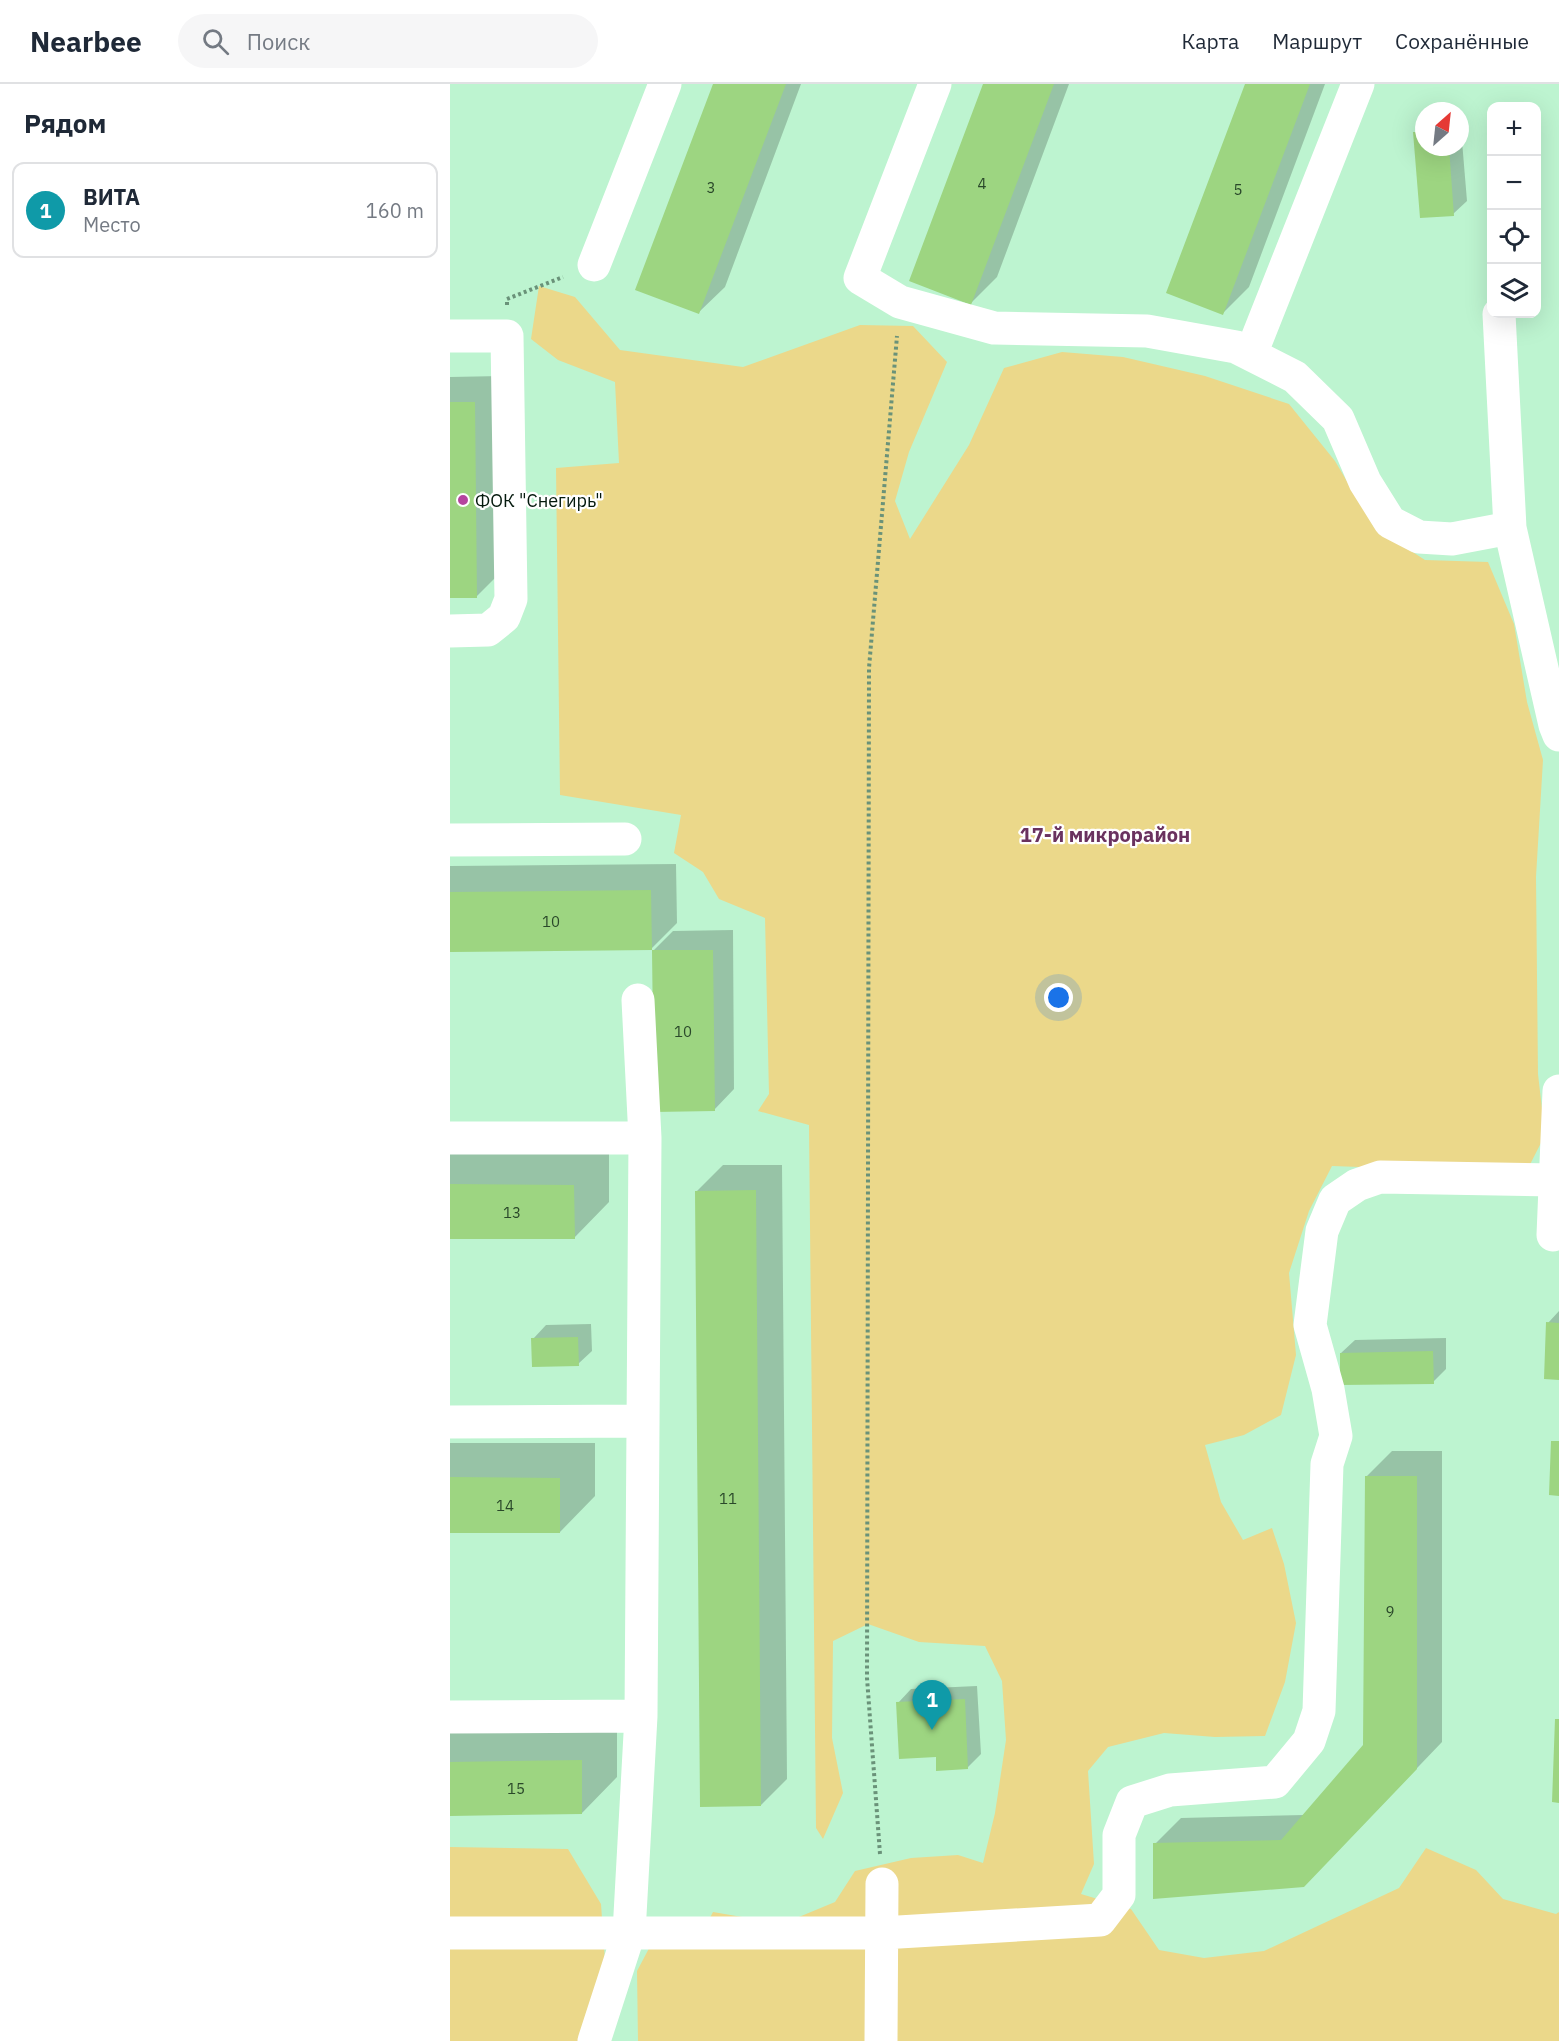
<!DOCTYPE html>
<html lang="ru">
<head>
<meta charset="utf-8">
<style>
	body { margin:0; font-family:"IBM Plex Sans",sans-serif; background:#f6f6f7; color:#1f2937 }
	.controls { position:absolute; right:18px; top:18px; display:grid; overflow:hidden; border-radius:12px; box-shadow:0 6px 24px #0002 }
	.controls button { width:54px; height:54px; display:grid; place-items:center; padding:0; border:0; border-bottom:2px solid #e0e1e3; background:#fff; color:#1f2937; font:30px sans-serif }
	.compass { position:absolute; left:965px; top:18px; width:54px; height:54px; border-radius:50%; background:#fff; box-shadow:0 6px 24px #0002; rotate:27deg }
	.you { position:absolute; left:609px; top:914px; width:21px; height:21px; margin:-15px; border:4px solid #fff; border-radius:50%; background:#1a73e8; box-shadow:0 0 0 9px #1a73e833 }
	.badge { display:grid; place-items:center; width:39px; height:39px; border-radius:50%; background:#ea580c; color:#fff; font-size:20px; font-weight:700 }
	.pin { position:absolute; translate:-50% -50px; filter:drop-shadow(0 2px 3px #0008) }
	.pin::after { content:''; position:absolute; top:32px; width:21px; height:18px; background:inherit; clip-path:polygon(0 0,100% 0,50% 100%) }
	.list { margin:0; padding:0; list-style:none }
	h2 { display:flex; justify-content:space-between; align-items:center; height:78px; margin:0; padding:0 24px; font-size:26px }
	h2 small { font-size:20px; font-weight:400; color:#747a83 }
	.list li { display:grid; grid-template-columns:39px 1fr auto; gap:18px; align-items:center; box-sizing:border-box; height:96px; margin:0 12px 12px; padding:0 12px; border:2px solid #e0e1e3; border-radius:12px }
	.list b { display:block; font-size:22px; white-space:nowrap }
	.list p { margin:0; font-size:20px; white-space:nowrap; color:#747a83 }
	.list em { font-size:20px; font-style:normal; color:#747a83 }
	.icon { flex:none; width:33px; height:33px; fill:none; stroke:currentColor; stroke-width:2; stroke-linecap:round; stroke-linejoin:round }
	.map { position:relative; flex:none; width:1109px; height:1957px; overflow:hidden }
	header { display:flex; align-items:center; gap:36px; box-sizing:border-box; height:84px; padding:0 30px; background:#fff; border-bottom:2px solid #e0e1e3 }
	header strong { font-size:28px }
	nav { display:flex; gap:33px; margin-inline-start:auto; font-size:21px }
	.search { width:420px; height:54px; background:#f6f6f7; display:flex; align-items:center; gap:15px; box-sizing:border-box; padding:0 21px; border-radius:33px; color:#747a83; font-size:22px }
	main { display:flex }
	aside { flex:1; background:#fff }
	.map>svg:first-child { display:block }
	.green { fill:#ebd88a }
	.shadow { fill:#0003 }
	.building { fill:#9dd581 }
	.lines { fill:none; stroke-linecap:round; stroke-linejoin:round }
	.path { stroke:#6a9279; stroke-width:4; stroke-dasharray:3 3; stroke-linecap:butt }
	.minor { stroke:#fff; stroke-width:33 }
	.poi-dot { fill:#b5449f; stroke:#fff; stroke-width:2 }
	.labels { text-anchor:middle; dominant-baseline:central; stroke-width:4.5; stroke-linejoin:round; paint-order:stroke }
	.number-label { font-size:15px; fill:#2a482a }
	.poi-label { font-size:18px; fill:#04190d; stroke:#fff; text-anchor:start }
	.neighbourhood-label { font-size:20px; font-weight:bold; fill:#6a325f; stroke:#fff }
</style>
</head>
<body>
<header>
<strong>Nearbee</strong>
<div class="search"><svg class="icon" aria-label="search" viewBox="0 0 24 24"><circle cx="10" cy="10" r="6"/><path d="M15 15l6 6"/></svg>Поиск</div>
<nav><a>Карта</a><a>Маршрут</a><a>Сохранённые</a></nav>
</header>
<main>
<aside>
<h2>Рядом<small></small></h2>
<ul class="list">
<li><span class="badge" style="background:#0f9aa8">1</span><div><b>ВИТА</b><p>Место</p></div><em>160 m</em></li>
</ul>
</aside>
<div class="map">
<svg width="1109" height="1957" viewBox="0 0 1109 1957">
	<rect width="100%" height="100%" fill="#bdf4d0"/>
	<path class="green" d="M89,202L125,213L170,266L293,283L410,241L463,242L497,278L459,368L445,417L460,455L519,361L554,284L612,268L673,273L755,292L839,320L885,377L924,443L975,476L1038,478L1064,540L1077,618L1093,676L1086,793L1088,990L1095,1051L1071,1098L938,1084L882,1082L859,1127L839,1189L846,1271L831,1331L794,1351L755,1361L771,1418L793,1456L822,1444L834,1480L846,1539L835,1598L815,1652L765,1653L714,1649L658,1663L638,1687L644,1780L631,1810L681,1825L709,1866L754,1874L814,1867L949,1804L976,1764L1026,1786L1053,1815L1106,1830L1109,1828V1957H188L187,1887L204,1855H249L263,1828L332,1840L385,1818L405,1787L461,1774L508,1771L533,1779L545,1729L556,1656L552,1597L535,1562L469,1558L418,1540L383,1557L382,1654L393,1709L373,1755L366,1744L359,1041L308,1027L319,1010L315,834L269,815L253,788L224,769L231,731L110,711L106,384L169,379L165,298L108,276L81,255Z
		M0,1763L118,1765L151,1820L157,1906L128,1957H0Z"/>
	<path class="shadow" d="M265,0H351L275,203L249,228Z
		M535,0H619L547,193L521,219Z
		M796,0H875L799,203L773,229Z
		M1010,33L1017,117L1003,130L965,49L974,40V63H1010Z
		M51,292L52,487L26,513H0V293Z
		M226,780L227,839L201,865L0,866V782Z
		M283,846L284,1005L264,1026L203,867L223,847Z
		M0,1066H159V1118L124,1154L0,1153Z
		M273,1081H332L337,1695L311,1721L247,1107Z
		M1109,1227V1294L1098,1239Z
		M141,1240L142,1267L128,1280L83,1255L96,1241Z
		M996,1254V1285L983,1298L891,1269L905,1256Z
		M0,1359H145V1412L110,1448H0Z
		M942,1367H992V1658L880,1775L705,1760L731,1734L854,1731L914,1662L916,1393Z
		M527,1602L531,1670L517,1684L487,1671L448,1619L461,1605Z
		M167,1641V1693L132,1729L0,1730V1643Z"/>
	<path class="building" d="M263,0H336L249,230L185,206Z
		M533,0H604L521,221L459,197Z
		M795,0H860L773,231L716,209Z
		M963,48H974V63H999L1004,132L970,134Z
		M0,318H25L27,514H0Z
		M201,806L202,866L0,868V808Z
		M202,866H263L265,1027L204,1028Z
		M0,1100L124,1101L125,1155H0Z
		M306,1106L311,1722L250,1723L245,1107Z
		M1096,1238L1109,1239V1296L1094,1295Z
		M128,1253L129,1282L82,1283L81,1254Z
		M983,1267L984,1300L890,1301V1269Z
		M1101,1357H1109V1412L1099,1411Z
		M915,1392H967V1685L854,1803L703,1815V1759L831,1756L913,1661Z
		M0,1393L110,1394V1449H0Z
		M515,1615L518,1685L486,1687V1673L449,1675L446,1618Z
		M1105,1635H1109V1719L1102,1718Z
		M132,1676V1730L0,1732V1678Z"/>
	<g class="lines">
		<path class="path" d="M57,221V215L113,193
			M430,1770L417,1594L419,584L447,252"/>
		<path class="minor" d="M485,0L410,194L450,218L544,244L697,247L786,263L845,293L888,335L915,398L940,438L969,453L1002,455L1060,444
			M144,181L215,0
			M1049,230L1060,444L1105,641L1109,651
			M0,252H57L61,515L54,533L38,546L0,547
			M801,270L908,0
			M0,756L175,755
			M0,1054H195
			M1103,1151L1109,1007
			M0,1338L193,1337
			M0,1633L191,1632
			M0,1849H432L650,1836L669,1811V1751L682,1718L720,1706L825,1698L859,1657L869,1627L877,1380L886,1352L878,1305L860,1241L872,1147L885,1116L907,1101L930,1093L1105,1096
			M144,1957L179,1849L191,1632L195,1054L188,916
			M431,1957L432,1800"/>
	</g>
	<circle class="poi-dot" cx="13" cy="416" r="6"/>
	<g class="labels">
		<g class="number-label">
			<text x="532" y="99">4</text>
			<text x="261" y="103">3</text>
			<text x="788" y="105">5</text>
			<text x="101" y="837">10</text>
			<text x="233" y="947">10</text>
			<text x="62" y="1128">13</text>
			<text x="278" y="1414">11</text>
			<text x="55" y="1421">14</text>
			<text x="940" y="1527">9</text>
			<text x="66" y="1704">15</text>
		</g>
		<g class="poi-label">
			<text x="25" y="416">ФОК "Снегирь"</text>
		</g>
		<g class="neighbourhood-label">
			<text x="655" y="750">17-й микрорайон</text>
		</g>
	</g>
</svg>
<div class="controls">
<button>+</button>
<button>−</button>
<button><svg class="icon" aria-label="locate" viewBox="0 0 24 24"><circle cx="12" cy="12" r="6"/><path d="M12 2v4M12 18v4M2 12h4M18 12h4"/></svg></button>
<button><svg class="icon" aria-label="layers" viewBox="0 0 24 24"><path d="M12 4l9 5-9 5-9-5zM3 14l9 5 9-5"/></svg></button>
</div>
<svg class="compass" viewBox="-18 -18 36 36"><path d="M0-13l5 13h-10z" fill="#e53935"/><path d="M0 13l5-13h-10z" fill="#747a83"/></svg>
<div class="you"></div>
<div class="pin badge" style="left:482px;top:1646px;background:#0f9aa8">1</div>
</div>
</main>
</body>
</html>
